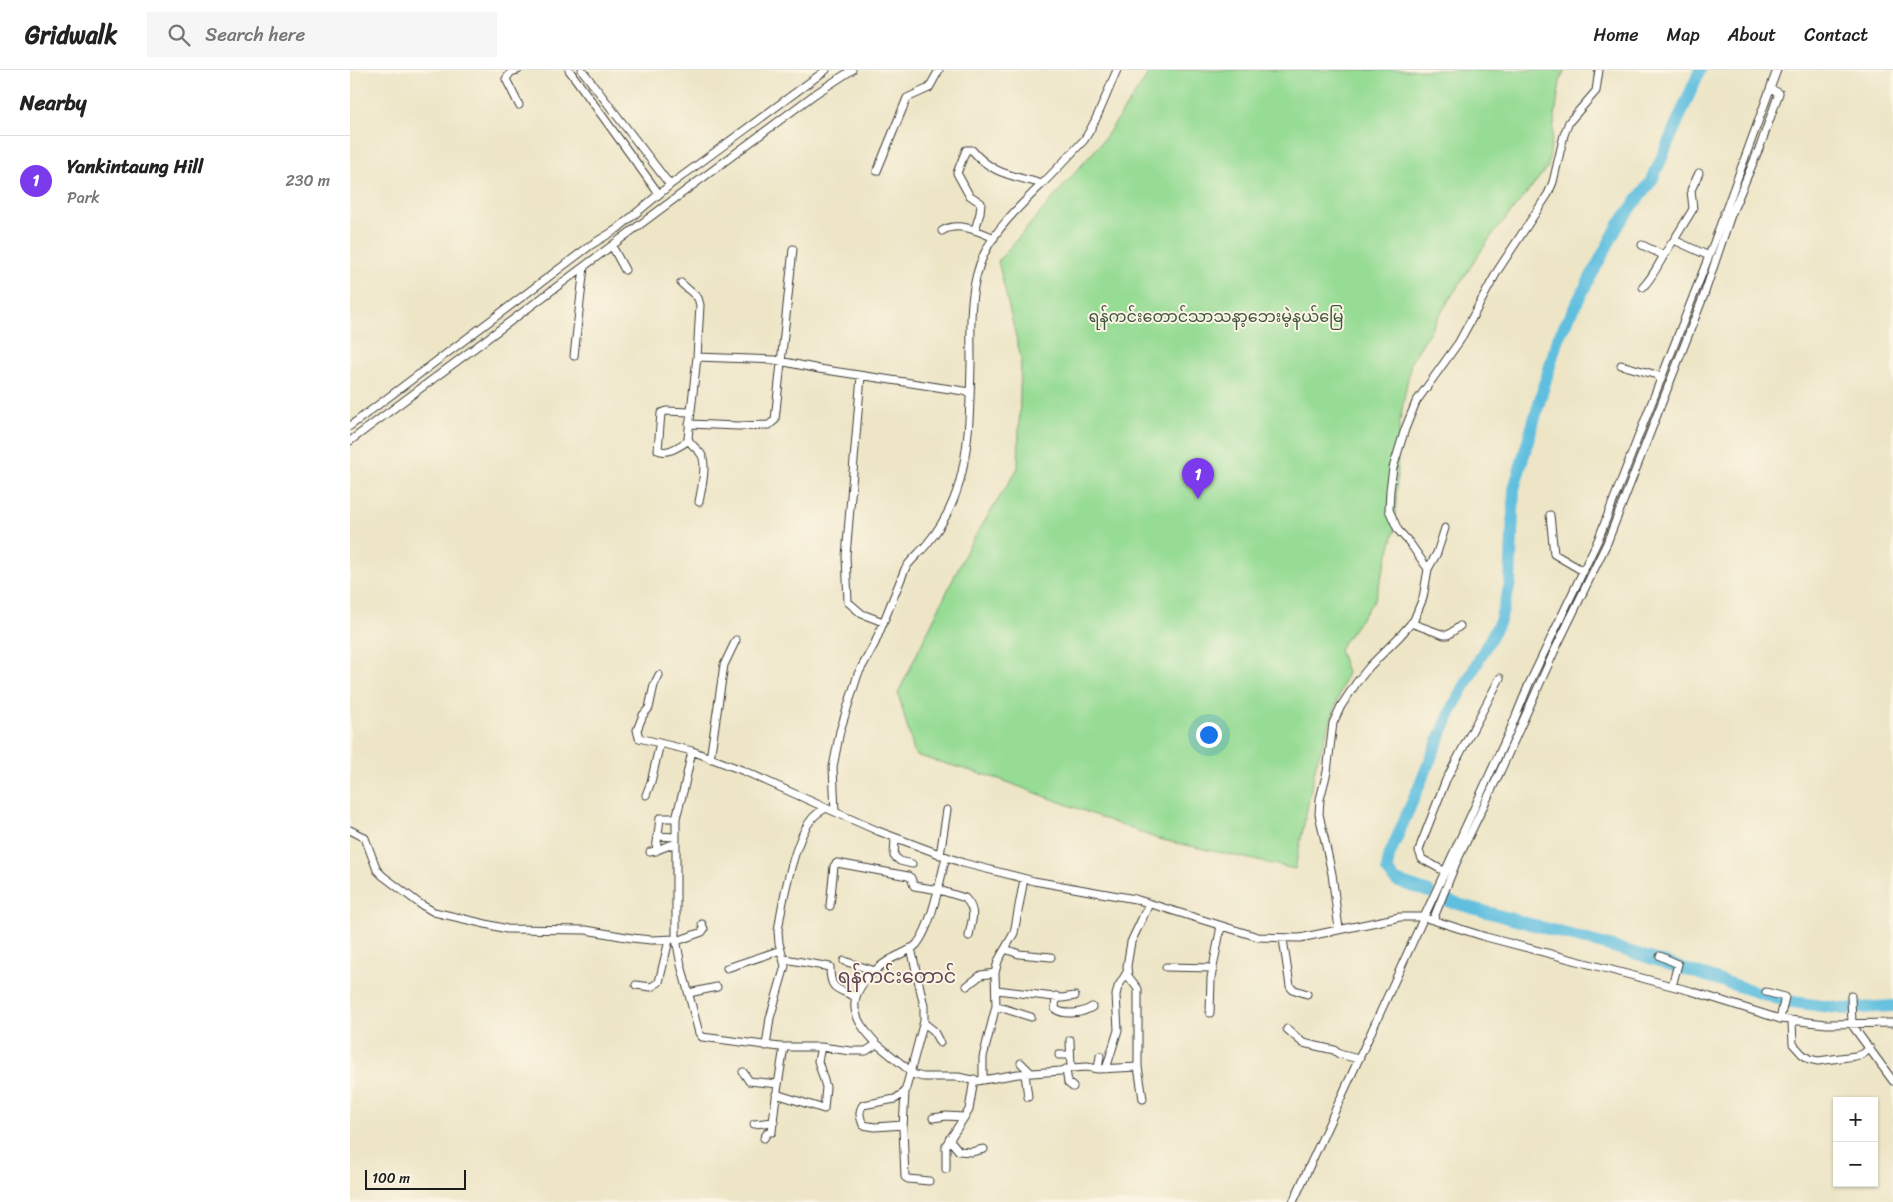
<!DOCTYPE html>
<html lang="en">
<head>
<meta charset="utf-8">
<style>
	body { margin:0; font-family:Sriracha,"Noto Sans Myanmar",sans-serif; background:#f6f6f6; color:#222 }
	.controls { position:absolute; right:15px; bottom:15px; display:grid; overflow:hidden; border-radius:0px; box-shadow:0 1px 4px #0004 }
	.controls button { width:45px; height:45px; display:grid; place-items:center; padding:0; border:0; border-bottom:1px solid #e0e0e0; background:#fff; color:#222; font:25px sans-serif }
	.scale { position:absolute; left:15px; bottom:12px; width:101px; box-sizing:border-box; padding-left:5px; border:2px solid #1c1c1c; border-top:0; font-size:14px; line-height:18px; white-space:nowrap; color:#1c1c1c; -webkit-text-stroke:4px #fcf5e5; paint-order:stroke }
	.you { position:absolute; left:858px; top:664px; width:18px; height:18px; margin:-12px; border:4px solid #fff; border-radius:50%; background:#1a73e8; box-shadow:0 0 0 8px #1a73e833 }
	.badge { display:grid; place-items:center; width:32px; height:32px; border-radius:50%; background:#7c3aed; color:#fff; font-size:16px; font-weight:700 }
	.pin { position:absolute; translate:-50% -41px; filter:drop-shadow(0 1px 2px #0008) }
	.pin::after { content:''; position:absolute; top:26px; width:18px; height:15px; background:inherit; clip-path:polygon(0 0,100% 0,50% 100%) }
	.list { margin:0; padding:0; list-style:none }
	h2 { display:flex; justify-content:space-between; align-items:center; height:65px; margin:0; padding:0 20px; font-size:21px }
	h2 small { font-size:16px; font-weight:400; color:#767676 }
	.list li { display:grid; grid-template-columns:32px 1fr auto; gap:15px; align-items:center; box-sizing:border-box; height:90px; padding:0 20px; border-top:1px solid #e0e0e0 }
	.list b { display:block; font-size:19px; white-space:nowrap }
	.list p { margin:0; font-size:16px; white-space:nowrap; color:#767676 }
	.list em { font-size:16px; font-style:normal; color:#767676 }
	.icon { flex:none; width:28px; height:28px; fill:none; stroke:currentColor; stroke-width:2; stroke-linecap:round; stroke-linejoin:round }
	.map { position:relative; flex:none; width:1543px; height:1132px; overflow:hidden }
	header { display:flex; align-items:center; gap:30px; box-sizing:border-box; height:70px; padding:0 25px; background:#fff; border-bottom:1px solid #e0e0e0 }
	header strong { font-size:24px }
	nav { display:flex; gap:28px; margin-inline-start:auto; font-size:18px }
	.search { width:350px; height:45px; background:#f6f6f6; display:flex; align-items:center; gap:12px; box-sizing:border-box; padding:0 18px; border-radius:0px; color:#767676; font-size:19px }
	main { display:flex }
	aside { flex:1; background:#fff }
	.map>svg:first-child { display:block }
	.green { fill:#97dc95; stroke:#5a7c58 }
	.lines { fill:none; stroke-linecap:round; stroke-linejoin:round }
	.river { stroke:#60bfdf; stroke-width:12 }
	.minor-casing { stroke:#3b3a36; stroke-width:9 }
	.minor { stroke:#fff; stroke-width:7 }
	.labels { text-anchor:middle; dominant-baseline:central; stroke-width:4; stroke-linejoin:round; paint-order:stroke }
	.park-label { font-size:16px; fill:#415640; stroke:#fcf5e5 }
	.quarter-label { font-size:19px; fill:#604554; stroke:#fcf5e5 }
</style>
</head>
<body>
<header>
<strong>Gridwalk</strong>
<div class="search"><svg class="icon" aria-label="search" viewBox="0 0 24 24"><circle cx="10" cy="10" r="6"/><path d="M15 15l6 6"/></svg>Search here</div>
<nav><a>Home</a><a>Map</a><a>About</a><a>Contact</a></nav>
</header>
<main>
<aside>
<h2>Nearby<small></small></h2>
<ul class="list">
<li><span class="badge">1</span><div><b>Yankintaung Hill</b><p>Park</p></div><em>230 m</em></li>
</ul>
</aside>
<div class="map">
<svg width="1543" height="1132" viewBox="0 0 1543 1132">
	<rect width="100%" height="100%" fill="#fcf5e5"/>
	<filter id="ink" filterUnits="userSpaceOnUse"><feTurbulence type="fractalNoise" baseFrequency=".02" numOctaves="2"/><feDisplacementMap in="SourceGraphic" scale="10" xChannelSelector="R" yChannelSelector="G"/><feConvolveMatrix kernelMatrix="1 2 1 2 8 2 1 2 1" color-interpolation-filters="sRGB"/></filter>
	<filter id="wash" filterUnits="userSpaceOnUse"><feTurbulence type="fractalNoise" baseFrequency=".0096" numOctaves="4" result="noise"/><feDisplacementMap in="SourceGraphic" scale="20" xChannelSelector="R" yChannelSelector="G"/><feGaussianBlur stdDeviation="1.12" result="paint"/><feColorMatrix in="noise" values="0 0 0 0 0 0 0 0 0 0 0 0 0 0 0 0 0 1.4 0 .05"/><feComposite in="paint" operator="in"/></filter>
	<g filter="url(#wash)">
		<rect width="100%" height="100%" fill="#ede5c6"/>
		<path class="green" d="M799,0H1215L1210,11L1198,97L1139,169L1097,233L1061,292L1049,355L1045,460L1025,529L989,579L997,602L966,694L945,799L808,769L649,709L565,685L548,623L619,476L668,398L671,288L648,191L752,72L794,11Z"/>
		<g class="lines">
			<path class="river" d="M1079,822L1046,811L1037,800L1039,786L1101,641L1150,551L1160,514L1164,419L1208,268L1269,154L1302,110L1350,0
				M1097,831L1281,882L1435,931L1494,939L1543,936"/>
		</g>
	</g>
	<g filter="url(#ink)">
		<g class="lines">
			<g class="minor-casing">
				<path id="minor" d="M168,0L161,2L156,9L169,35
					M219,0L309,124
					M232,0L320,115
					M767,0C756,24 749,48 734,70C720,85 706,100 692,114C671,135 647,157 634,184C618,219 621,256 621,293C620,333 620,375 609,414C603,435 591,457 577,474C570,483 561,489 555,499L525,573L508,604L490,661L483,697L485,742L528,761L613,793L684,811L785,829L908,867L950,868L1050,847H1073L1136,867L1341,921L1430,949L1477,954L1543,953
					M527,101L557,28L579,18L589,0
					M1349,103L1341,120L1343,139L1324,170L1359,186
					M1381,145L1411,74L1429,23L1421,19
					M625,160L630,143L631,133L619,125L607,103L616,80H622C643,105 662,105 692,114
					M592,161C607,151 629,161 644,168
					M1292,175L1313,185
					M262,176L275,200
					M331,213L348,228L350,235L347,287
					M1293,217C1306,204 1312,185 1324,170
					M224,286L234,197
					M1271,295L1307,305L1311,310
					M511,306L496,486L498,532L512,544L533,552
					M339,354L388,356L419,355L425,350L443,179
					M0,356L241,175L267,159L320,115L476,0
					M0,371L465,24L502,0
					M338,371C329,376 318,385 308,380L311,343L316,341L340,342
					M349,432C351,421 358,393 351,384C347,378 340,375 338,368L347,287L425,290L469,299L620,322
					M1200,445L1204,484L1233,501
					M1078,499L1087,483L1095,458
					M1061,553L1094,565H1098L1110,556
					M309,605L304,615L299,638L293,645L287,660L289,668L342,681L394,701L485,742
					M360,689L374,595L386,570
					M296,725L301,712L310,673
					M0,760L15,768L27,800L33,806L70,834L84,842L157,859L236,860L282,868L301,870L326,869V748L334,718L342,681
					M307,766L325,767
					M545,768L544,786L550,791L562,794
					M306,781L310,748H326
					M300,782C309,781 315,775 326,774
					M590,785L597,740
					M1094,801L1072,789L1069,781L1071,774L1096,710L1150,608
					M480,836L484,796L487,793L558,806L561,808L564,816L589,820L615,828C628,842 621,850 619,866
					M1083,850L1106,793L1150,702L1204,582L1257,473L1354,225L1381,145L1374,143
					M989,859L982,804L969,744L970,729L977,702L983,653L991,636L1007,612L1020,596L1050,566L1064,550L1073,528L1078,499L1059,472L1048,460L1039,440L1040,420L1043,398L1055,359L1066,332L1109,272L1148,200L1198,124L1203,112L1214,65L1219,52L1246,21L1249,0
					M326,869L331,895L349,963L352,967L430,977H471L501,981H516L527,974C519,965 509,955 506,943C499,921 524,899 541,889C549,884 561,881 567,874C582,855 590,810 596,787
					M933,869L940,916L942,919L957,924
					M327,871L352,862L354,859L352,854
					M655,879L669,884L701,887
					M1310,886L1328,894L1322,916
					M435,889L480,897C480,921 487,918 506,927
					M494,891L525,901
					M816,897L862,898
					M377,898L431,880
					M286,915L301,917L309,912L319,870
					M617,916L631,905L645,903
					M647,920L712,928L725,926
					M1416,922L1435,927L1430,949
					M339,923L367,917
					M706,926L705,939C715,946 733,943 742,937
					M1501,926L1502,955L1543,1011
					M646,936L681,947
					M860,943L861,908L871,856
					M1442,952L1443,974L1452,984L1459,989L1468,991L1505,986L1513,984L1520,978
					M574,953L583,960L590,973
					M937,959L953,973L984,980L989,984L1008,989
					M720,970L721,998
					M527,974L565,1005L573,1007H608L627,1011L668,1004L711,1001L721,998L737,997L748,999L788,997V919L778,906L777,896L781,872L799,834
					M416,976L420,948L435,896L429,873L428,861C432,833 444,771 461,750C465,744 471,741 476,738
					M709,985H720
					M671,993L681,1003
					M788,997L793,1029
					M716,999L718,1013L723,1017
					M748,999L750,986
					M756,999L768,960L766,925L768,917L777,902
					M393,1002L399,1011L428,1014
					M675,1004L678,1027
					M633,1010V987L646,936L645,903L648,891L664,863L674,809
					M555,1022L553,1058L555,1107L558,1109L579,1111
					M426,1024L474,1039L476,1017L468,991L471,977
					M583,1048L596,1046L614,1047
					M404,1054L424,1052
					M553,1055L525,1057L513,1055C510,1047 508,1042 513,1035L545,1029L555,1022L574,951V936L561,878
					M414,1068L418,1062H422L425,1034L434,977
					M599,1069L609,1081L621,1082L634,1079
					M596,1099V1075L619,1040L624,1009
					M943,1132L1161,658L1179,614L1248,470L1359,186L1427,0"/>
			</g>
			<use href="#minor" class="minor"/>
		</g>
	</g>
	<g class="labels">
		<g class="park-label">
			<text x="866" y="246">ရန်ကင်းတောင်သာသနာ့ဘေးမဲ့နယ်မြေ</text>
		</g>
		<g class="quarter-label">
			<text x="547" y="906">ရန်ကင်းတောင်</text>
		</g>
	</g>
</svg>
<div class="controls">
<button>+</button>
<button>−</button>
</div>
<div class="scale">100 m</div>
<div class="you"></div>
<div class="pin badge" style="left:848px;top:429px">1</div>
</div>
</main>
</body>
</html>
